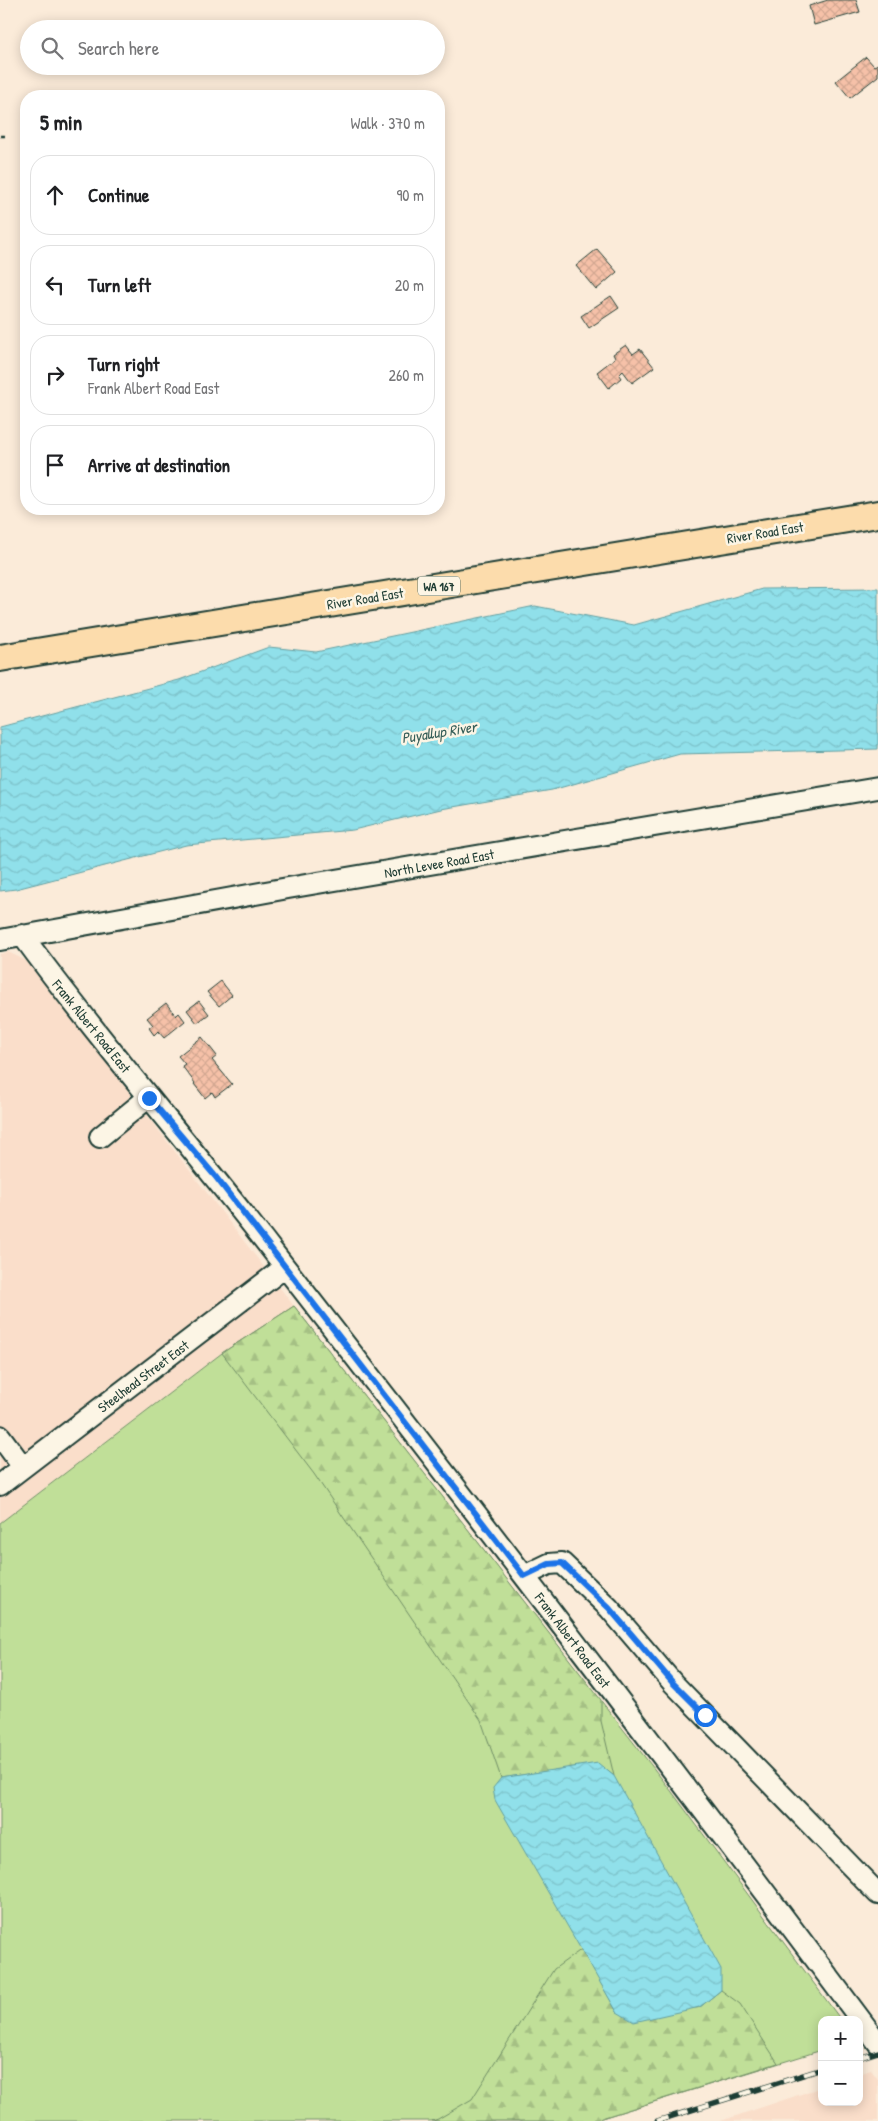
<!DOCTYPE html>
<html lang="en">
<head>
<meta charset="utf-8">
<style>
	body { margin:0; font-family:"Patrick Hand",sans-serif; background:#f6f6f6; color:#202124 }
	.controls { position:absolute; right:15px; bottom:15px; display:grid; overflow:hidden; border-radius:10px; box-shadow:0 2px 12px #0003 }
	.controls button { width:45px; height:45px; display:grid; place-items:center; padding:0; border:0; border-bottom:1px solid #e0e0e0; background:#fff; color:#202124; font:25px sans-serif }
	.stop { position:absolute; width:15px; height:15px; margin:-11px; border:4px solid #1a73e8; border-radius:50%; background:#fff }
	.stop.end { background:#1a73e8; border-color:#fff; box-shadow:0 1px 5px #0008 }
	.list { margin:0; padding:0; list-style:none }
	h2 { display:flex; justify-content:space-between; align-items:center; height:65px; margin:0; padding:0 20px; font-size:21px }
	h2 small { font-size:16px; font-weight:400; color:#757577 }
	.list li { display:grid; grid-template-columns:32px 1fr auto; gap:15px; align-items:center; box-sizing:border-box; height:80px; margin:0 10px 10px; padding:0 10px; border:1px solid #e0e0e0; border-radius:20px }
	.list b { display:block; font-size:19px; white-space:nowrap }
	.list p { margin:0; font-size:16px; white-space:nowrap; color:#757577 }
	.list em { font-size:16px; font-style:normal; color:#757577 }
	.icon { flex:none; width:28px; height:28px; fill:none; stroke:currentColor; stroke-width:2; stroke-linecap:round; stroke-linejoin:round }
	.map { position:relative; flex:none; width:878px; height:2121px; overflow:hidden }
	.search { position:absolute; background:#fff; box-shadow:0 2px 12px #0003; left:20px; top:20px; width:425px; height:55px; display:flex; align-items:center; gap:12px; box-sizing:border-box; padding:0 18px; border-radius:28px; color:#757577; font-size:19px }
	.panel { position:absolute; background:#fff; box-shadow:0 2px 12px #0003; left:20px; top:90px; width:425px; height:425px; border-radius:20px }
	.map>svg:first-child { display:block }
	.built { fill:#fadeca }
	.green { fill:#c0df98; stroke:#708e66 }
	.forest { fill:url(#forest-firs); stroke:#708e66 }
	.water { fill:url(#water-waves); stroke:#639fa1 }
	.building { fill:url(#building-cross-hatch); stroke:#1f3d34 }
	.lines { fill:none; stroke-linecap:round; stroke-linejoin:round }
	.minor-casing { stroke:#1f3d34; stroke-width:24 }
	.major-casing { stroke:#1f3d34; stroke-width:30 }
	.path { stroke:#1f3d34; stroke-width:2.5; stroke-dasharray:5 4; stroke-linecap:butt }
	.minor { stroke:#fcf5e5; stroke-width:20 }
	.major { stroke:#fcdcac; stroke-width:26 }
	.rail-casing { stroke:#1f3d34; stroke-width:5.5 }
	.rail { stroke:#fcf5e5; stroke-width:4; stroke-dasharray:11; stroke-linecap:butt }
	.route { stroke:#1a73e8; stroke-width:6 }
	.labels { text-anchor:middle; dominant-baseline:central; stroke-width:5; stroke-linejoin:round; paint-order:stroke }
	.shield { fill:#fcf5e5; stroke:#617469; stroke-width:1 }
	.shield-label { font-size:12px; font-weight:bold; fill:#1f3d34 }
	.street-label { font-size:14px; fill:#1f3d34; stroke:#fcf5e5 }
	.water-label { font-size:15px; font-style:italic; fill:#365e58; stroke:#fcf5e5 }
</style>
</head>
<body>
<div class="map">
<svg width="878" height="2121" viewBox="0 0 878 2121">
	<defs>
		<pattern id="forest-firs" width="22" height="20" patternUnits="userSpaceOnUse" patternTransform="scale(1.25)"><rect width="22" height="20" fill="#c0df98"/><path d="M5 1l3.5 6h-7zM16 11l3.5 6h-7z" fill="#a5c084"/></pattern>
		<pattern id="water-waves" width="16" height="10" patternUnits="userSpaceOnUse" patternTransform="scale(1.25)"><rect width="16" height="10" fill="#90e0ea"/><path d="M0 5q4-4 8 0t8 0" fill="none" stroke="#7cc1c9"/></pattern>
		<pattern id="building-cross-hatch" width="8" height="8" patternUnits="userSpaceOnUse" patternTransform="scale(1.25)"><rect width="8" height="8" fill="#f6c1a8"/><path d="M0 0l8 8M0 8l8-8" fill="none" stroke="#d2a791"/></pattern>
	</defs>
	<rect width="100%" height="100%" fill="#fbebd9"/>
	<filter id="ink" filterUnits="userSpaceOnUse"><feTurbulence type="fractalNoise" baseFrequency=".02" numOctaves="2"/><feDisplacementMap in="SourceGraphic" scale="10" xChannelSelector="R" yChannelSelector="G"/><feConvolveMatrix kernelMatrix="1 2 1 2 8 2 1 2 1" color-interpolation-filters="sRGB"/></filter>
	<g filter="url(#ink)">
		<path class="built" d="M8,952L29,962L294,1306L222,1353L0,1523V954Z
			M871,2070L878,2079V2121H721L822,2087V2102H859V2074Z"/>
		<path class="green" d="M294,1306L672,1792L841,2020H822V2050L592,2121H0V1523L222,1353Z"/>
		<path class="forest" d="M294,1306L601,1700V1721L614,1776L598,1764L501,1778L481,1720L314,1474L222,1353Z
			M582,1949L617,2012L700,2007L721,1990L740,2004L778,2063L592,2121H432L438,2119L472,2099L554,1969Z"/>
		<path class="water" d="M878,588V749L680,754L552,790L441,809L353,830L186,845L16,889L0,891V727L179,680L269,647L316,652L535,606L634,625L762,589Z
			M598,1763L614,1776L721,1969V1990L700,2007L634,2022L617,2012L495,1800L493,1788L501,1778Z"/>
		<path class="building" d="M828,0H856L860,12L814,25L809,6Z
			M866,57L874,66L878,64V76L850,98L836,81Z
			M597,249L617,272L596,290L576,266Z
			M611,296L619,308L589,328L581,316Z
			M626,345L633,354L640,349L654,367L632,383L623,371L619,375L621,378L609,388L597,372L615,358L613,354Z
			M221,981L232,995L219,1006L207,992Z
			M199,1001L209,1014L197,1023L187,1010Z
			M166,1003L176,1016L179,1013L185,1021L164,1038L158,1031L154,1035L149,1028L153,1025L147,1018Z
			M202,1037L217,1056L212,1060L232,1084L215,1097L212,1092L205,1098L194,1084L195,1083L182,1066L185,1064L178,1056Z"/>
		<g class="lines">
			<g class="minor-casing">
				<path id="minor" d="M22,935C101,1043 189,1143 271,1249C476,1512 679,1776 878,2043
					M0,940L288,888L878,788
					M100,1137L149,1097
					M0,1436L23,1467
					M0,1485L285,1267
					M524,1576L549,1564L562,1563L609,1608L673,1683L878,1894"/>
			</g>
			<g class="major-casing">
				<path id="major" d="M0,658L878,514"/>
			</g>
			<path class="path" d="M0,136H5"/>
			<use href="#minor" class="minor"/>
			<use href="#major" class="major"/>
			<g class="rail-casing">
				<path id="rail" d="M859,2058L878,2052
					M657,2121L822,2069"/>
			</g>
			<use href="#rail" class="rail"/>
		</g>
	</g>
	<g class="lines" filter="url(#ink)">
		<path class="route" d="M149,1098L215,1176L524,1576L549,1564L562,1563L609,1608L673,1683L705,1715"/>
	</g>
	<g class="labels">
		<rect class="shield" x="418" y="576.5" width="42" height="19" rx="4"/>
		<g class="shield-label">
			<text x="439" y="586">WA 167</text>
		</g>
		<g class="street-label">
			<text transform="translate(765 532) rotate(-9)">River Road East</text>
			<text transform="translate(365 598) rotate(-9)">River Road East</text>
			<text transform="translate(439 863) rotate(-10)">North Levee Road East</text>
			<text transform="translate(92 1026) rotate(51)">Frank Albert Road East</text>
			<text transform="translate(143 1376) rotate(-37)">Steelhead Street East</text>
			<text transform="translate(573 1640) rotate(53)">Frank Albert Road East</text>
		</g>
		<g class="water-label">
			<text transform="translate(439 732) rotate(-9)">Puyallup River</text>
		</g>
	</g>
</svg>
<div class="controls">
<button>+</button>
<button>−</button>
</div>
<div class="stop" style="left:705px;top:1715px"></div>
<div class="stop end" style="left:149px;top:1098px"></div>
<div class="search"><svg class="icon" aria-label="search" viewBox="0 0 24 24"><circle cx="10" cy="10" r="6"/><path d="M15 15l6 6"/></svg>Search here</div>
<section class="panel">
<h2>5 min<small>Walk · 370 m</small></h2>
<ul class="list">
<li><svg class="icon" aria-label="ahead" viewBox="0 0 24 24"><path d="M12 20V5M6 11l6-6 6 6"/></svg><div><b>Continue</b></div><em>90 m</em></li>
<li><svg class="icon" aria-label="left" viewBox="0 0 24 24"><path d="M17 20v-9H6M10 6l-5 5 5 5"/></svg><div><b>Turn left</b></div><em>20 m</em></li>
<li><svg class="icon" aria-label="right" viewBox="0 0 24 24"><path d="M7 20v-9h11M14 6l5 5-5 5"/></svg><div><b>Turn right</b><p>Frank Albert Road East</p></div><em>260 m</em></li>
<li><svg class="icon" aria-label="arrive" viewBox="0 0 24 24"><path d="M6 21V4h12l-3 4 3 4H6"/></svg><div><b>Arrive at destination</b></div></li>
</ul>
</section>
</div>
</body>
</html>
